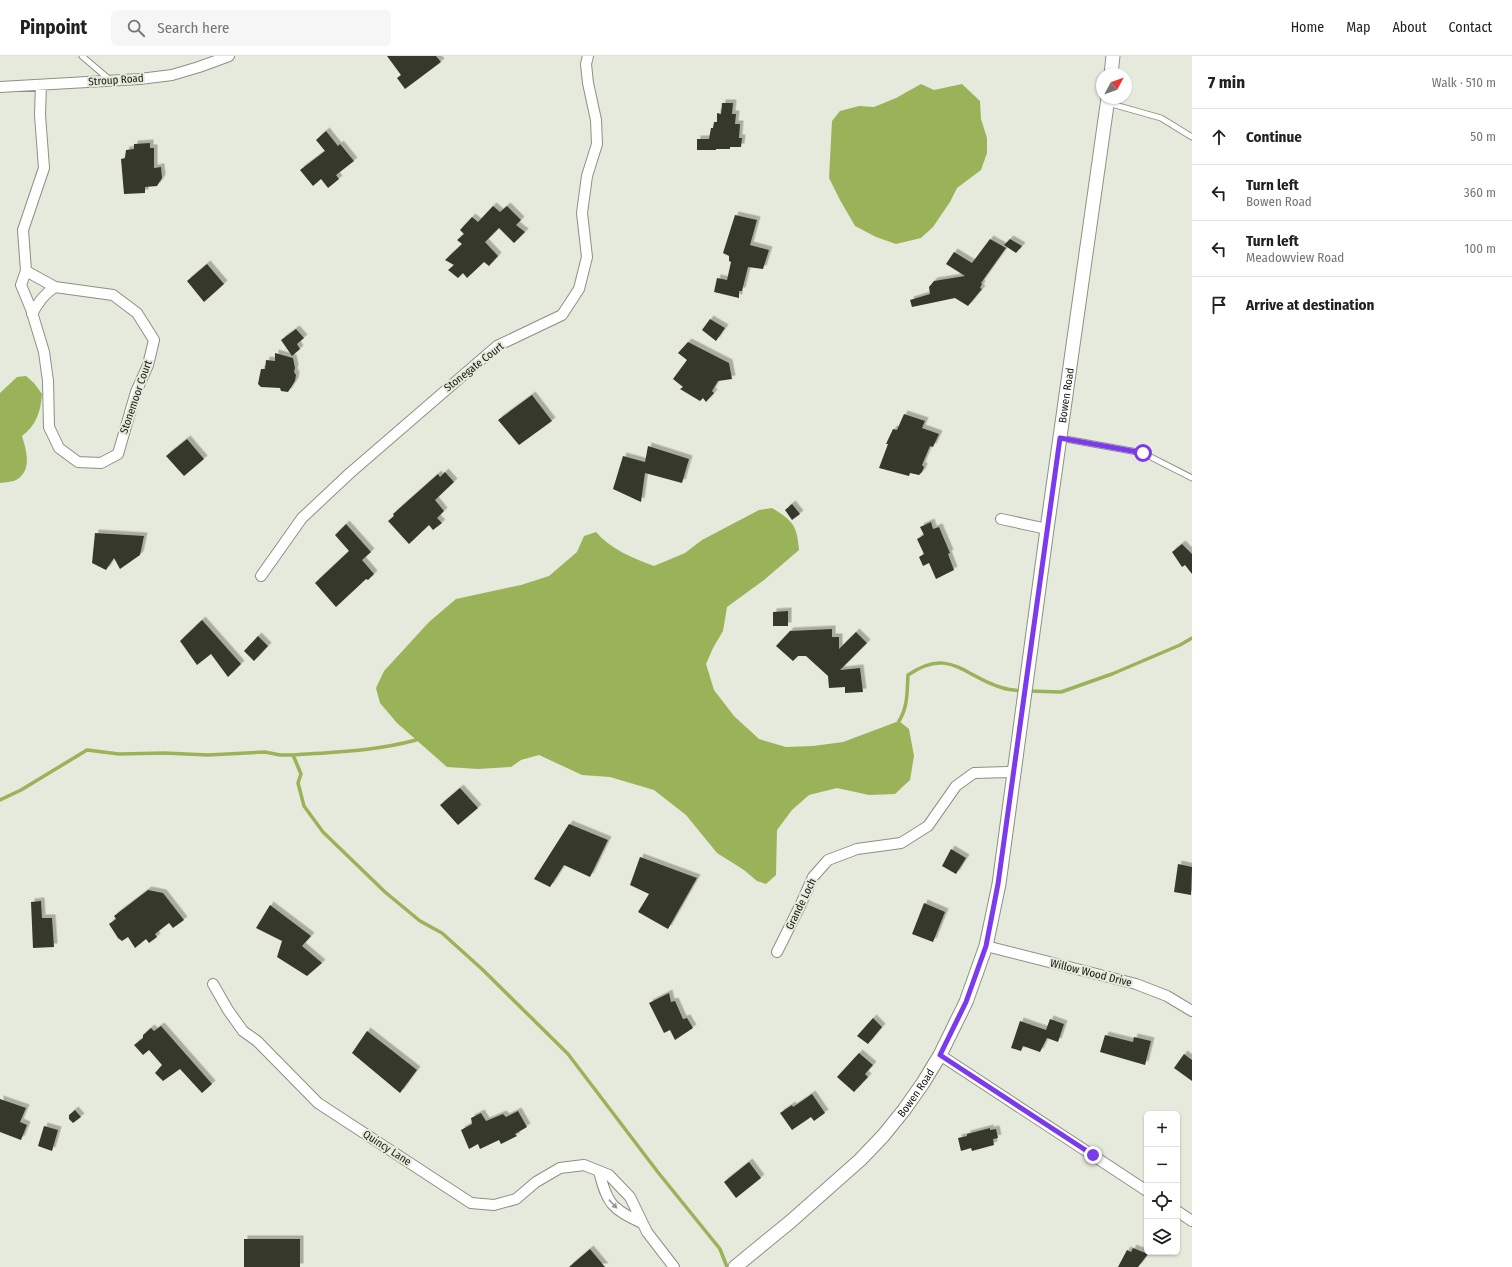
<!DOCTYPE html>
<html lang="en">
<head>
<meta charset="utf-8">
<style>
	body { margin:0; font-family:"Fira Sans Condensed",sans-serif; background:#f6f6f6; color:#202124 }
	.controls { position:absolute; right:12px; bottom:12px; display:grid; overflow:hidden; border-radius:6px; box-shadow:0 1px 3px #0004 }
	.controls button { width:36px; height:36px; display:grid; place-items:center; padding:0; border:0; border-bottom:1px solid #e0e0e0; background:#fff; color:#202124; font:20px sans-serif }
	.compass { position:absolute; left:1096px; top:12px; width:36px; height:36px; border-radius:50%; background:#fff; box-shadow:0 1px 3px #0004; rotate:49deg }
	.stop { position:absolute; width:12px; height:12px; margin:-9px; border:3px solid #7c3aed; border-radius:50%; background:#fff }
	.stop.end { background:#7c3aed; border-color:#fff; box-shadow:0 1px 4px #0008 }
	.list { margin:0; padding:0; list-style:none }
	h2 { display:flex; justify-content:space-between; align-items:center; height:52px; margin:0; padding:0 16px; font-size:17px }
	h2 small { font-size:13px; font-weight:400; color:#757577 }
	.list li { display:grid; grid-template-columns:26px 1fr auto; gap:12px; align-items:center; box-sizing:border-box; height:56px; padding:0 16px; border-top:1px solid #e0e0e0 }
	.list b { display:block; font-size:15px; white-space:nowrap }
	.list p { margin:0; font-size:13px; white-space:nowrap; color:#757577 }
	.list em { font-size:13px; font-style:normal; color:#757577 }
	.icon { flex:none; width:22px; height:22px; fill:none; stroke:currentColor; stroke-width:2; stroke-linecap:round; stroke-linejoin:round }
	.map { position:relative; flex:none; width:1192px; height:1211px; overflow:hidden }
	header { display:flex; align-items:center; gap:24px; box-sizing:border-box; height:56px; padding:0 20px; background:#fff; border-bottom:1px solid #e0e0e0 }
	header strong { font-size:19px }
	nav { display:flex; gap:22px; margin-inline-start:auto; font-size:14px }
	.search { width:280px; height:36px; background:#f6f6f6; display:flex; align-items:center; gap:10px; box-sizing:border-box; padding:0 14px; border-radius:6px; color:#757577; font-size:15px }
	main { display:flex }
	aside { flex:1; background:#fff }
	.map>svg:first-child { display:block }
	.water { fill:#9ab359 }
	.lines { fill:none; stroke-linecap:round; stroke-linejoin:round }
	.stream { stroke:#9ab359; stroke-width:3.5 }
	.building { fill:#34382c; filter:url(#shadow) }
	.service-casing { stroke:#8c9183; stroke-width:7 }
	.minor-casing { stroke:#8c9183; stroke-width:12 }
	.tertiary-casing { stroke:#8c9183; stroke-width:15 }
	.service { stroke:#fff; stroke-width:5 }
	.minor { stroke:#fff; stroke-width:10 }
	.tertiary { stroke:#fff; stroke-width:13 }
	.oneway { fill:#979895 }
	.route { stroke:#7c3aed; stroke-width:5 }
	.labels { text-anchor:middle; dominant-baseline:central; stroke-width:4; stroke-linejoin:round; paint-order:stroke }
	.street-label { font-size:11px; fill:#171914; stroke:#e6eadc }
</style>
</head>
<body>
<header>
<strong>Pinpoint</strong>
<div class="search"><svg class="icon" aria-label="search" viewBox="0 0 24 24"><circle cx="10" cy="10" r="6"/><path d="M15 15l6 6"/></svg>Search here</div>
<nav><a>Home</a><a>Map</a><a>About</a><a>Contact</a></nav>
</header>
<main>
<div class="map">
<svg width="1192" height="1211" viewBox="0 0 1192 1211">
	<defs>
		<filter id="shadow"><feDropShadow dx="3.5" dy="-3.5" stdDeviation="0" flood-color="#0004"/></filter>
	</defs>
	<rect width="100%" height="100%" fill="#e6eadc"/>
	<path class="water" d="M921,28L934,34L962,28L980,45L981,63L987,82V97L981,114L957,132L950,146L933,171L921,182L896,188L876,181L855,170L840,144L829,122L832,65L840,55L859,50L874,51L896,42Z
		M26,320L34,327L42,338C41,355 36,370 22,380C26,393 33,415 16,424C12,426 5,426 0,427V337L17,321Z
		M772,452C793,465 797,469 799,494L764,524L727,551L723,575L713,592L706,608L714,634L734,660L759,683L786,691L813,690L843,686L899,665L909,673L914,700L910,724L895,738L869,739L837,732L809,739L792,754L777,774L776,819L766,828L757,825L744,814L717,797L686,759L654,734L610,721L582,719L539,699L521,704L511,711L478,713L447,711L397,667L380,647L376,632L384,615L429,566L456,543L521,529L549,520L577,496L584,480L596,476C610,493 633,502 654,510L685,497L702,484L759,454Z"/>
	<g class="lines">
		<path class="stream" d="M1028,635L1061,636L1112,618L1180,589L1192,582
			M899,665C908,651 907,635 908,619C950,590 964,621 1003,632C1009,634 1016,634 1022,635
			M293,699L301,718L298,727L304,750L323,776L385,836L420,865L442,877L483,914L568,998L657,1115L720,1193L727,1211
			M0,744L21,734L87,694L119,698L164,697L208,699L265,696L280,699H293C334,696 376,695 416,684"/>
	</g>
	<path class="building" d="M387,0H436L441,6L405,33L397,22L401,19Z
		M722,47H733L732,58H736L735,68H740L739,82H742L741,91H730V93H716V94H697V83H709L711,72H713L714,66H717V57L721,58Z
		M326,75L338,90L340,88L354,105L336,119L339,123L328,132L321,123L313,130L300,114L325,95L316,84Z
		M150,87V92H154V112L161,111L162,122L157,130L145,131V137L124,138L121,103L125,102L126,94L134,93V88Z
		M493,150L500,156L507,150L521,164L516,169L525,176L514,187L499,172L485,186L498,200L489,210L484,206L467,222L463,217L458,222L448,214L454,209L445,204L462,188L457,184L464,178L460,174L472,161L478,166Z
		M735,159L757,164L750,189L769,194L763,213L748,211L742,235H739V242L714,236L717,222L727,224L731,206L729,205V200L723,197Z
		M990,183L1006,192L981,227L982,228L980,232L982,233L968,250L955,242L912,251L910,244L930,238L929,231L934,225L965,220L946,208L954,196L972,207Z
		M1010,183L1022,190L1016,197L1004,189Z
		M207,208L224,228L204,246L187,225Z
		M710,263L725,272L716,285L702,274Z
		M296,273L304,282L297,288L300,293L292,300L281,284Z
		M688,286L729,307L732,323L718,325L712,335L714,337L706,346L703,342L700,345L680,333L683,331L673,323L687,304L678,297Z
		M275,297L293,302L295,312L294,316L296,319L295,325L288,336L281,335L280,332L261,331L258,328L261,313H265L266,304L275,305Z
		M532,339L552,365L519,389L498,364Z
		M904,358L925,365L922,372L939,378L933,391L930,390L922,409L924,411L922,416L919,419L910,417L909,420L879,412L888,388H886L893,373L897,374Z
		M187,383L204,403L184,420L166,400Z
		M648,390L689,403L682,427L645,417L641,446L613,433L623,400L645,406Z
		M445,416L454,426L435,444L444,455L437,462L442,467L433,474L429,469L409,488L388,465L394,460L393,458L438,418L440,421Z
		M792,448L800,458L792,464L785,454Z
		M931,466L933,473L939,471L950,497L948,498L954,514L936,523L929,507L923,510L919,501L924,498L917,483L924,479L920,471Z
		M346,468L371,496L362,504L374,518L368,524L366,523L336,551L315,527L349,495L335,479Z
		M95,477L144,480L140,499L120,513L114,502L106,514L92,507Z
		M1182,488L1192,498V518L1185,509L1182,511L1172,496Z
		M788,555V570H773V556Z
		M202,564L241,608L228,621L211,598L197,609L180,585Z
		M832,573V581H839V593L856,576L867,587L840,614L860,612L863,636L845,637V631L829,632L828,620L806,600H798L793,605L776,590L790,575Z
		M258,580L268,590L254,605L244,595Z
		M460,732L478,752L458,769L440,749Z
		M569,768L608,784L590,821L564,809L550,831L534,823Z
		M951,793L966,802L956,818L942,810Z
		M640,801L697,822L668,873L638,856L649,838L630,829Z
		M1178,808L1192,811L1191,839L1174,836Z
		M148,834L163,837L184,864L173,872L169,867L155,878L157,881L149,887L146,883L135,892L128,881L122,885L118,882L109,868L116,863L114,860Z
		M41,845L42,862H52L54,891L33,892L31,846Z
		M924,847L945,856L933,886L912,878Z
		M270,849L311,880L302,890L322,907L307,920L277,901L282,885L256,872Z
		M669,937L671,946L675,945L683,963L687,962L693,972L675,984L670,974L664,977L649,947Z
		M873,962L882,971L868,988L857,980Z
		M1050,963L1064,968L1058,986L1047,982L1040,996L1023,990L1021,995L1011,992L1020,965L1046,974Z
		M161,970L212,1028L202,1037L180,1013L163,1025L155,1017L162,1009L149,994L143,999L134,989L143,982V979L151,972L154,975Z
		M367,975L417,1014L400,1037L352,997Z
		M1105,979L1133,986L1134,981L1151,985L1145,1009L1100,996Z
		M859,997L873,1009L865,1018L868,1021L854,1036L837,1021Z
		M1184,998L1192,1004V1025L1174,1012Z
		M812,1038L825,1057L814,1065L811,1061L792,1074L780,1057L792,1049L793,1051Z
		M0,1043L26,1052L20,1066L27,1069L21,1084L0,1076Z
		M75,1054L81,1061L73,1067L69,1063V1059Z
		M518,1055L527,1071L515,1078L517,1080L501,1088L499,1084L480,1093L478,1088L469,1093L461,1074L472,1068L471,1062L481,1057L486,1065L503,1058L506,1061Z
		M44,1070L58,1074L52,1095L38,1090Z
		M990,1072V1074L996,1073L998,1082L993,1083L994,1089L972,1095L971,1092L961,1095L958,1082L967,1080V1078Z
		M749,1106L761,1122L736,1142L724,1126Z
		M244,1183H300V1211H244Z
		M1133,1192L1148,1198L1138,1211H1118L1127,1194L1131,1196Z
		M590,1193L605,1211H569Z"/>
	<g class="lines">
		<g class="service-casing">
			<path id="service" d="M82,0L110,24
				M1108,47L1161,62L1192,81
				M1060,382L1143,397L1192,422"/>
		</g>
		<g class="minor-casing">
			<path id="minor" d="M0,31L140,23L172,19L199,11L229,0
				M26,215L55,231L113,239L137,257L154,284L148,309L136,336L118,398L101,407L78,406L59,392L49,371L48,325L44,296L31,253L21,229L26,215L23,174L44,112L40,59L41,29
				M32,258C38,246 44,238 55,231
				M1001,463L1047,473
				M261,520L302,462L350,417L497,290L562,259L579,233L587,201L582,157L587,120L597,88L596,64L588,27L586,8L588,0
				M986,890L1136,928L1167,940L1192,955
				M777,896L800,850L813,821L828,804L857,793L901,787L928,770L956,730L974,717L1008,716L1014,717
				M213,928L228,954L243,975L257,985L318,1047L471,1147L494,1149L516,1143L536,1126L560,1112L584,1109L609,1119L630,1141L647,1176L674,1211
				M940,999L1147,1135
				M599,1115C607,1148 612,1153 642,1167
				M1177,1155L1192,1165"/>
		</g>
		<g class="tertiary-casing">
			<g id="tertiary">
				<path d="M1111,18L1113,0"/>
				<path id="s1" d="M735,1211L790,1166L860,1104L883,1080L904,1054L923,1027L940,999L966,946L986,890L999,828L1047,473L1108,42"/>
			</g>
		</g>
		<use href="#service" class="service"/>
		<use href="#minor" class="minor"/>
		<use href="#tertiary" class="tertiary"/>
	</g>
	<defs><path id="oneway-solid" d="M-6-.8H1V-3.2L6.5 0L1 3.2V.8H-6Z"/></defs>
	<use class="oneway" href="#oneway-solid" transform="translate(613 1148) rotate(47)"/>
	<g class="lines">
		<path class="route" d="M1093,1099L940,999L966,946L986,890L998,828L1060,382L1143,397"/>
	</g>
	<g class="labels">
		<g class="street-label">
			<text transform="translate(116 24) rotate(-4)">Stroup Road</text>
			<text transform="translate(474 311) rotate(-38)">Stonegate Court</text>
			<text stroke="none"><textPath href="#s1" startOffset="972">Bowen Road</textPath></text>
			<text transform="translate(136 341) rotate(-71)">Stonemoor Court</text>
			<text transform="translate(801 848) rotate(-64)">Grande Loch</text>
			<text transform="translate(1091 917) rotate(14)">Willow Wood Drive</text>
			<text stroke="none"><textPath href="#s1" startOffset="252">Bowen Road</textPath></text>
			<text transform="translate(387 1092) rotate(33)">Quincy Lane</text>
		</g>
	</g>
</svg>
<div class="controls">
<button>+</button>
<button>−</button>
<button><svg class="icon" aria-label="locate" viewBox="0 0 24 24"><circle cx="12" cy="12" r="6"/><path d="M12 2v4M12 18v4M2 12h4M18 12h4"/></svg></button>
<button><svg class="icon" aria-label="layers" viewBox="0 0 24 24"><path d="M12 4l9 5-9 5-9-5zM3 14l9 5 9-5"/></svg></button>
</div>
<svg class="compass" viewBox="-18 -18 36 36"><path d="M0-13l5 13h-10z" fill="#e53935"/><path d="M0 13l5-13h-10z" fill="#757577"/></svg>
<div class="stop" style="left:1143px;top:397px"></div>
<div class="stop end" style="left:1093px;top:1099px"></div>
</div>
<aside>
<h2>7 min<small>Walk · 510 m</small></h2>
<ul class="list">
<li><svg class="icon" aria-label="ahead" viewBox="0 0 24 24"><path d="M12 20V5M6 11l6-6 6 6"/></svg><div><b>Continue</b></div><em>50 m</em></li>
<li><svg class="icon" aria-label="left" viewBox="0 0 24 24"><path d="M17 20v-9H6M10 6l-5 5 5 5"/></svg><div><b>Turn left</b><p>Bowen Road</p></div><em>360 m</em></li>
<li><svg class="icon" aria-label="left" viewBox="0 0 24 24"><path d="M17 20v-9H6M10 6l-5 5 5 5"/></svg><div><b>Turn left</b><p>Meadowview Road</p></div><em>100 m</em></li>
<li><svg class="icon" aria-label="arrive" viewBox="0 0 24 24"><path d="M6 21V4h12l-3 4 3 4H6"/></svg><div><b>Arrive at destination</b></div></li>
</ul>
</aside>
</main>
</body>
</html>
